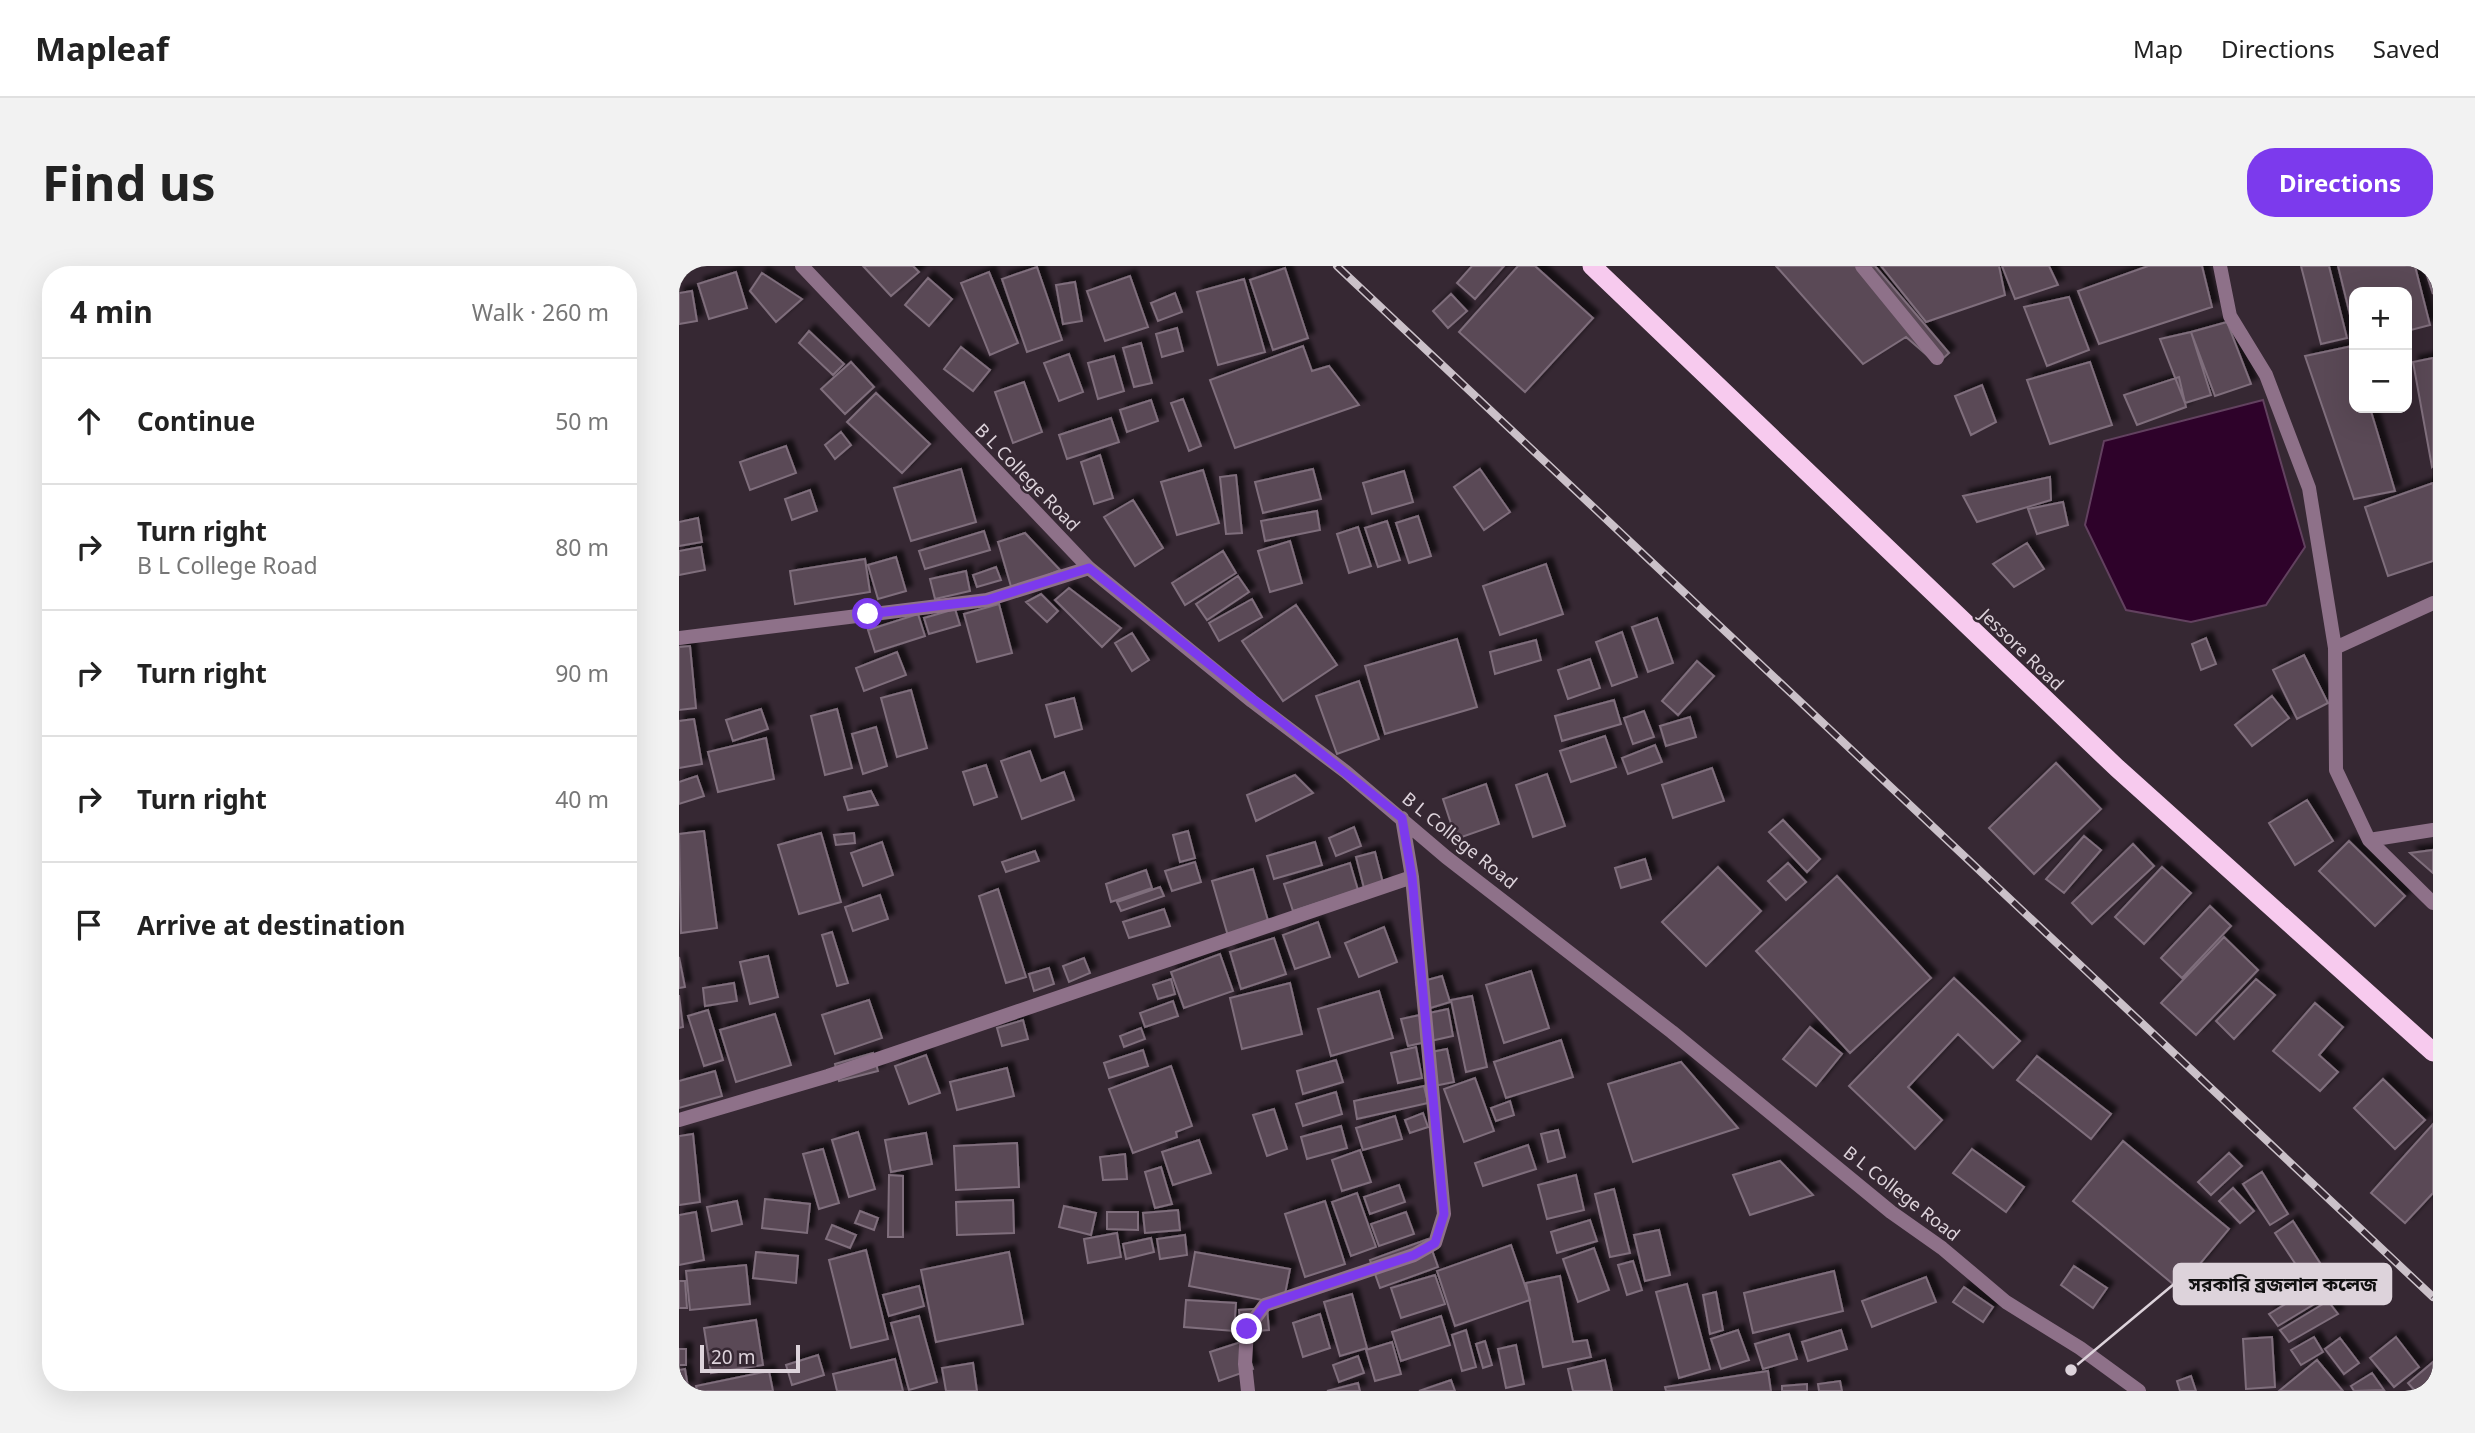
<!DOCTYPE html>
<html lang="en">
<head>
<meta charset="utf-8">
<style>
	body { margin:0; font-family:"Noto Sans","Noto Sans Bengali",sans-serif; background:#f2f2f2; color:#222 }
	.controls { position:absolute; right:21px; top:21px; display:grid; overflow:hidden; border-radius:14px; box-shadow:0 7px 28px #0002 }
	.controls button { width:63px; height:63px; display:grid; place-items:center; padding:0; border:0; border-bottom:2px solid #e0e0e0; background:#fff; color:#222; font:35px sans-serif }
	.scale { position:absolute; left:21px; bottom:18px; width:100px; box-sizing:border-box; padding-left:7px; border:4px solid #ddd3db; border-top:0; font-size:19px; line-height:24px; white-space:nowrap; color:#ddd3db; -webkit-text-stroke:5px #362833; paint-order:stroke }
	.stop { position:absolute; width:21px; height:21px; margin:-16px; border:5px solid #7c3aed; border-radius:50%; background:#fff }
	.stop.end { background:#7c3aed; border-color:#fff; box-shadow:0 2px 7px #0008 }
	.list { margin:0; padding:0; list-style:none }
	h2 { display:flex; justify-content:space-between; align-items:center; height:91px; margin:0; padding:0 28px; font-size:30px }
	h2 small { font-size:23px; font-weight:400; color:#767676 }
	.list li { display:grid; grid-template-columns:46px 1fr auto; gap:21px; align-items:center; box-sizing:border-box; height:126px; padding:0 28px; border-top:2px solid #e0e0e0 }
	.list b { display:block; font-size:26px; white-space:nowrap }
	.list p { margin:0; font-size:23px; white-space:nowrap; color:#767676 }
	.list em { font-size:23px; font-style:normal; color:#767676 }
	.icon { flex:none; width:38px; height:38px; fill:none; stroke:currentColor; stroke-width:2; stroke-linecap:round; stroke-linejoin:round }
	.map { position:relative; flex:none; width:1754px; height:1125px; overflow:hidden; border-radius:28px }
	header { display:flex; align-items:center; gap:42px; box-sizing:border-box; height:98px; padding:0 35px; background:#fff; border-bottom:2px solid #e0e0e0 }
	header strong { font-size:33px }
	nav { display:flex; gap:38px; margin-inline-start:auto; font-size:24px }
	.intro { display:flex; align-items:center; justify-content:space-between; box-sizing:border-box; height:168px; padding:0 42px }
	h1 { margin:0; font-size:49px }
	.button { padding:18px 32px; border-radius:28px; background:#7c3aed; color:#fff; font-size:24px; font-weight:700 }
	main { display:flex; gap:42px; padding:0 42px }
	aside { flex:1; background:#fff; border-radius:28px; box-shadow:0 7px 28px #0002 }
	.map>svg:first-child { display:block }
	.water { fill:#2e022a; stroke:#62415f; stroke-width:2 }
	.building { fill:#5a4a57; stroke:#7f6e7c; stroke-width:2; filter:url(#shadow) }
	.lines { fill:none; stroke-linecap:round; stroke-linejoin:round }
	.minor { stroke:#8e7189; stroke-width:14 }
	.trunk { stroke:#f7caee; stroke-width:19 }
	.rail-casing { stroke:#cbc1c9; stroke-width:8 }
	.rail { stroke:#362833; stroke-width:5; stroke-dasharray:16; stroke-linecap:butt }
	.route { stroke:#7c3aed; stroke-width:9 }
	.labels { text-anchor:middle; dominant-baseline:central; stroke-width:5; stroke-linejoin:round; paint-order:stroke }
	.street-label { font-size:18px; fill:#ddd3db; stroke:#362833 }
	.leader { fill:none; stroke:#ddd3db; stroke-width:2.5 }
	.callout-dot { fill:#ddd3db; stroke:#362833; stroke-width:2.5 }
	.callout { fill:#ddd3db; stroke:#ddd3db; stroke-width:2.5 }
	.callout-label { font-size:19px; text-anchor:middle; font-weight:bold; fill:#111 }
</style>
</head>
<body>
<header>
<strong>Mapleaf</strong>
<nav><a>Map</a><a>Directions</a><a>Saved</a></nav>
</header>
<div class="intro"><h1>Find us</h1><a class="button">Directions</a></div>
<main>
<aside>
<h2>4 min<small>Walk · 260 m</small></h2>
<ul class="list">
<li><svg class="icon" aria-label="ahead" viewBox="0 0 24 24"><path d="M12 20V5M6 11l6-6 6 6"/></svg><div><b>Continue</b></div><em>50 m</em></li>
<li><svg class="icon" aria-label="right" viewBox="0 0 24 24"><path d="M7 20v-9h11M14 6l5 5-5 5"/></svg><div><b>Turn right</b><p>B L College Road</p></div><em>80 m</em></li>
<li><svg class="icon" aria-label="right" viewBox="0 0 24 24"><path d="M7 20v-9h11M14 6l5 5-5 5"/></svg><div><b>Turn right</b></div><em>90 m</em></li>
<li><svg class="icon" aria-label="right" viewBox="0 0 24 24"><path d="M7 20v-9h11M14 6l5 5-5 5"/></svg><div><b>Turn right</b></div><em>40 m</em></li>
<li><svg class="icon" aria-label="arrive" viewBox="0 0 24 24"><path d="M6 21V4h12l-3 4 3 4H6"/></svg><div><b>Arrive at destination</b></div></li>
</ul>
</aside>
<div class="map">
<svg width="1754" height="1125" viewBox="0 0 1754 1125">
	<defs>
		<filter id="shadow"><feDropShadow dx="6" dy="-6" stdDeviation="2" flood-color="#0009"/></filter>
	</defs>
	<rect width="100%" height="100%" fill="#362833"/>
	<path class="water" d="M1584,134L1626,281L1587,339L1512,356L1447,344L1406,259L1425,175Z"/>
	<path class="building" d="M184,0H234L240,6L212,30Z
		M793,0H825L796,33L778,17Z
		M839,0H856L914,52L846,126L780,66Z
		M1097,0H1196L1270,87L1258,98L1227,71L1184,98Z
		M1202,0H1320L1326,29L1247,56Z
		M1323,0H1370L1379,19L1336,33Z
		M1469,0H1523L1533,41L1420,78L1399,25Z
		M1622,0H1650L1668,72L1642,78Z
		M1659,0H1736L1751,59L1728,65V26H1675V65Z
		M1745,0H1754V28Z
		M358,1L383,74L348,86L323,13Z
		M606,2L629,72L594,84L571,14Z
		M57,6L68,42L30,53L19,18Z
		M310,6L339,77L311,89L282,17Z
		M83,7L123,33L97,56L71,25Z
		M451,10L469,61L426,75L408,25Z
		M249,12L273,33L250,60L226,39Z
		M565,13L586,86L539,99L518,26Z
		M396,16L403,55L384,58L377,19Z
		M13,25L18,55L0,58V27Z
		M496,27L503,46L479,55L472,37Z
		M772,28L788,45L769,62L754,45Z
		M1390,31L1410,84L1368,100L1345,41Z
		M1548,56L1572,118L1536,130L1512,66Z
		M498,62L504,85L483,91L477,68Z
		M130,65L165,98L154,109L120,77Z
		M1512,66L1532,129L1506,137L1481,73Z
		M462,77L473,117L455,121L444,82Z
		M624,80L633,105L650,100L680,139L556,182L531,114Z
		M1673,80L1675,142H1691L1716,225L1675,233L1626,90Z
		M282,81L311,104L294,125L265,103Z
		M390,88L404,126L380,135L365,97Z
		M435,90L445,125L419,133L409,97Z
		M1754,92V200L1753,201L1734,96Z
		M172,96L195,121L166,148L142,123Z
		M1411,96L1433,159L1371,178L1348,114Z
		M1500,111L1507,141L1458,159L1445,129Z
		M345,116L363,166L334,177L316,126Z
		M1303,119L1317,156L1292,169L1276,130Z
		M197,127L251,178L223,207L168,156Z
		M504,133L522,180L510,185L492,137Z
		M472,134L479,155L448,166L441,144Z
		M432,152L440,176L388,193L380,169Z
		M162,166L172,179L156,193L146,179Z
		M107,180L117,207L71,224L61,196Z
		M421,189L434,232L415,238L402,196Z
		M282,203L297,256L232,275L215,222Z
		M634,203L642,233L584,247L576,216Z
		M801,203L831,246L805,264L775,221Z
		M524,204L540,257L498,269L482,216Z
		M725,205L734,236L693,248L684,217Z
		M557,209L563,267L547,268L541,211Z
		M1371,211L1372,234L1298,256L1284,230Z
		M1754,217V295L1709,310L1686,241Z
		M131,224L138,245L113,254L106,233Z
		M454,234L484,282L456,300L425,251Z
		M1384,236L1389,259L1358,268L1349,243Z
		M638,245L641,264L586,275L582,255Z
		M739,250L752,290L730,297L717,257Z
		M19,252L23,276L0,280V256Z
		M708,255L721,294L699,301L686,262Z
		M679,261L692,300L670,307L658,268Z
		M305,265L311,284L246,303L240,285Z
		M346,267L381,304L333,324L319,276Z
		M611,275L623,317L591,326L579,285Z
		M1348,277L1365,303L1335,321L1314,298Z
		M22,281L26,304L0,309V285Z
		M544,285L557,307L506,339L493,317Z
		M217,291L227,325L199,333L189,299Z
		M186,293L191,326L116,338L111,305Z
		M867,298L884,348L821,369L804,320Z
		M317,301L322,314L298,321L294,309Z
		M287,305L291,325L256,333L251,313Z
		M559,310L570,326L528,354L517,338Z
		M390,322L442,362L423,381L376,334Z
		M362,328L379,345L368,356L347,336Z
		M573,333L583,351L540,375L530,357Z
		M320,338L333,387L298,396L285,348Z
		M617,339L658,399L604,435L563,375Z
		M276,343L281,359L250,368L245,352Z
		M239,348L246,370L196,386L189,364Z
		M978,352L994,397L969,406L953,361Z
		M943,366L958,411L933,420L917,376Z
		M453,367L470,394L453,405L436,377Z
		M1527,372L1537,398L1522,404L1513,378Z
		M778,373L798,441L706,468L686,400Z
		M857,374L862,394L816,408L811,386Z
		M11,380L17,442L0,444V381Z
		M218,386L227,409L185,425L177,402Z
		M1625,389L1649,437L1618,453L1594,404Z
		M911,393L921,422L889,433L879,404Z
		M1018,395L1035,410L999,449L983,435Z
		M680,415L700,473L658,488L637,430Z
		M232,424L248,482L218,491L202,432Z
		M1593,430L1610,452L1573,480L1556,459Z
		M395,432L403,463L376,471L367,439Z
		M935,434L942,458L883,475L876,450Z
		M82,443L89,463L54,475L47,454Z
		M158,443L173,502L146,509L132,450Z
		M965,445L975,471L954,478L945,452Z
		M1011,451L1017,471L987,480L981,460Z
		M15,453L23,498L0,502V455Z
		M197,461L208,500L184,508L173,468Z
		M926,470L937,501L892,516L881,485Z
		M87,472L95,513L39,526L29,486Z
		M976,479L983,496L949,508L943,492Z
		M351,485L362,515L385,506L395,534L343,553L322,495Z
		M1377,497L1422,543L1355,608L1310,562Z
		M307,499L318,531L295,539L284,506Z
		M1033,502L1045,535L994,552L983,519Z
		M868,508L886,560L854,571L837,519Z
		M616,509L634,527L577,555L568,529Z
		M18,510L25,530L0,538V516Z
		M807,518L820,558L777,573L764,533Z
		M192,525L199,539L169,544L165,531Z
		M1628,534L1654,575L1616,599L1590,557Z
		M1104,554L1141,593L1128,606L1090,566Z
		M675,561L682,580L657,590L650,572Z
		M25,565L38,662L2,667L0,568Z
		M509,565L516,592L501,596L494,569Z
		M142,567L162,636L120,648L99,579Z
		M175,567L176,577L157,579L155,569Z
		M1405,570L1422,584L1385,627L1367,613Z
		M1670,575L1726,630L1696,660L1640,605Z
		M203,576L214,609L184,620L172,587Z
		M636,576L643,599L595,613L588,590Z
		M1454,578L1475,600L1413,658L1393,637Z
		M1754,584V607L1731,587Z
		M356,585L360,595L327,606L323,596Z
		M696,586L705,621L686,626L677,591Z
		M966,593L972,613L942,622L936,602Z
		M516,596L522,616L493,625L486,605Z
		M671,597L679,624L614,645L605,618Z
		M1109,597L1127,616L1107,634L1089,615Z
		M1039,601L1082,645L1027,700L983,656Z
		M1483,601L1512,627L1465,678L1436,651Z
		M574,603L590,658L549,670L533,615Z
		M467,604L473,622L432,636L427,618Z
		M1158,610L1252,712L1171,787L1077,685Z
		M481,621L485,630L442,645L438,636Z
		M319,623L347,711L327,717L300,630Z
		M201,629L209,653L174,665L166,641Z
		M1531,640L1552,660L1503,712L1482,692Z
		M485,643L491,660L450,672L444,656Z
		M639,656L651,691L616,703L604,669Z
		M705,661L718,696L680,711L666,677Z
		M153,666L169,717L158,720L143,669Z
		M1545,671L1579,704L1517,769L1482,737Z
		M595,672L607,708L562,723L551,686Z
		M541,688L554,725L505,742L492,706Z
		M89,690L99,731L71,738L61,696Z
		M0,691L6,721L0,722Z
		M405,692L411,707L390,716L384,700Z
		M370,702L375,718L355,725L350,708Z
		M852,705L870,762L825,777L807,719Z
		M763,710L771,736L745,744L737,717Z
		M1275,712L1341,775L1314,802L1279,768L1229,821L1263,854L1236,883L1170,820Z
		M492,713L496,728L479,733L474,719Z
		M1577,713L1596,729L1555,773L1537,755Z
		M55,717L58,735L26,740L24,722Z
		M611,717L623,768L563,783L551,732Z
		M700,725L714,772L652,790L639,743Z
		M0,729L4,761L0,762Z
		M793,730L808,801L787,806L772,734Z
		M190,734L203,772L156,788L143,749Z
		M494,735L499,750L466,761L461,747Z
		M1636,737L1664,761L1640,789L1659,806L1641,825L1594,785Z
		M769,743L774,770L729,780L722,753Z
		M29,744L44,794L25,800L9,750Z
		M96,748L112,799L57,816L41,764Z
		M344,754L349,773L323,780L318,762Z
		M1131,761L1163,788L1137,820L1104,793Z
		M462,762L466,773L445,781L441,770Z
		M882,774L894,811L827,832L815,796Z
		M737,781L743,812L719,817L712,787Z
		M768,783L775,816L755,820L747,787Z
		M464,784L469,800L430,812L425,797Z
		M194,787L199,805L160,815L156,798Z
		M247,789L261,827L230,838L216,800Z
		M1358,790L1432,848L1412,873L1338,814Z
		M657,794L664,816L624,828L618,805Z
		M1002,796L1059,862L954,896L929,818Z
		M492,800L513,860L497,866L498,871L454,887L430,823Z
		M328,802L335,830L278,844L271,816Z
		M36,805L43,830L0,842V815Z
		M796,812L815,865L785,876L765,823Z
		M1704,813L1746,854L1716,883L1675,842Z
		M745,820L749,837L678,853L675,835Z
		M657,826L663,848L624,860L617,838Z
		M831,835L835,849L817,855L812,842Z
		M595,843L608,883L588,890L574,849Z
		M744,847L749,861L731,867L726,854Z
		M716,850L723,873L684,884L677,862Z
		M1754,858V927L1726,957L1692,927Z
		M662,860L668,882L628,893L622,871Z
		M879,864L886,891L869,896L862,868Z
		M179,866L196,923L170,931L153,874Z
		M247,867L253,898L212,906L206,874Z
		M14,868L21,936L0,939V870Z
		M520,874L532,907L494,919L483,886Z
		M1444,875L1550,963L1500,1023L1394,935Z
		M338,877L340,921L277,924L275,880Z
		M849,879L857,903L804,920L796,897Z
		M144,883L160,937L140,943L124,888Z
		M1293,883L1345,921L1327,946L1274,907Z
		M681,884L692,916L663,925L653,894Z
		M1550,887L1563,900L1532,929L1519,916Z
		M446,888L448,913L424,914L421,891Z
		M1101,895L1134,929L1071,949L1054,909Z
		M482,901L493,938L476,942L466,906Z
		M1583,906L1609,948L1591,959L1564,918Z
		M210,909L224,910V971H209Z
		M897,909L905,944L868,953L859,919Z
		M720,919L726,936L691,948L685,931Z
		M1554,922L1575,945L1561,957L1540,935Z
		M935,923L951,987L931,991L916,928Z
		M678,927L697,981L672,990L653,936Z
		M86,933L131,938L128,967L83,962Z
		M334,934L335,967L278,969L277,936Z
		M58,935L63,958L33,965L28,941Z
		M646,935L666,998L626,1011L606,948Z
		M385,940L417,947L412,969L380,961Z
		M499,944L501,964L466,967L464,947Z
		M181,945L199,952L195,964L176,957Z
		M17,946L25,994L0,999V949Z
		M428,946H459V964L428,963Z
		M727,946L735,968L700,980L692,958Z
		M911,954L918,975L878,987L872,966Z
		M1614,955L1641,997L1623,1008L1596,967Z
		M153,959L177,969L171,982L147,973Z
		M980,964L991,1009L966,1015L955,969Z
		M438,967L442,991L409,997L405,973Z
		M506,969L508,989L481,993L478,973Z
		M472,972L475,986L447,993L444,978Z
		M749,973L759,1001L701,1022L691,994Z
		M832,979L851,1034L776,1060L758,1005Z
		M915,982L930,1024L899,1036L884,993Z
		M187,984L209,1073L172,1082L150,994Z
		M77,986L119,990L117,1017L74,1012Z
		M330,986L344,1058L257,1076L242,1004Z
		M516,986L611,1003L604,1038L510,1020Z
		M954,995L963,1024L948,1029L939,999Z
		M67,999L71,1038L11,1044L7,1005Z
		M1395,1000L1428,1022L1414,1042L1382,1019Z
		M1155,1005L1164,1045L1074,1067L1065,1027Z
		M756,1009L766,1038L722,1052L712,1022Z
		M881,1010L894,1076L908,1074L912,1091L864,1101L847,1017Z
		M1247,1011L1257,1036L1193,1061L1183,1035Z
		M0,1015H6L8,1042H0Z
		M1008,1018L1031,1103L1000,1112L977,1026Z
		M1638,1019L1647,1031L1599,1060L1590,1048Z
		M240,1020L245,1040L210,1050L204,1029Z
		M1285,1021L1314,1041L1304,1056L1274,1036Z
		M1037,1026L1044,1064L1031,1068L1024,1029Z
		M673,1028L688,1082L661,1090L645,1036Z
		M507,1034L557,1037L555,1065L505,1061Z
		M1649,1035L1659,1048L1610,1076L1601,1064Z
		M588,1042L590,1064L562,1066L560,1044Z
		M641,1048L651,1082L624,1091L614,1057Z
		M240,1050L258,1116L230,1124L212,1057Z
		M762,1050L771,1079L722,1095L713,1066Z
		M77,1054L84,1099L32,1107L25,1062Z
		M787,1064L797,1101L783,1105L773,1069Z
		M1059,1064L1070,1094L1042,1103L1032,1073Z
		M1162,1064L1168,1083L1129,1095L1123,1076Z
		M1110,1068L1118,1093L1084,1103L1076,1078Z
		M1593,1071L1596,1121L1567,1123L1564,1073Z
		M1635,1071L1644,1086L1622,1099L1612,1084Z
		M1717,1071L1740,1101L1715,1121L1691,1092Z
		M1661,1072L1680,1097L1665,1108L1646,1083Z
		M565,1075L574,1103L540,1115L531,1086Z
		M806,1075L813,1099L804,1102L797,1078Z
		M713,1076L722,1108L696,1115L687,1084Z
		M837,1079L845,1118L827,1122L819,1083Z
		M0,1083H7V1099H0Z
		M139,1089L145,1109L113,1119L107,1099Z
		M679,1090L685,1107L660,1116L654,1099Z
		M216,1093L224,1125H158L154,1108Z
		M926,1094L933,1125H894L889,1103Z
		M1638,1094L1664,1125H1600Z
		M1754,1096V1125H1736L1729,1117Z
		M294,1097L298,1125H267L263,1102Z
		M6,1103L9,1121L0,1122V1104Z
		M90,1105L94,1125H18L17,1120Z
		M1089,1105L1092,1125H987L986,1121Z
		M1693,1107L1705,1124L1675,1125L1672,1120Z
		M1512,1110L1517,1125H1501L1498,1115Z
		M772,1114L776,1125H740Z
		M1161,1115L1163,1125H1140L1139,1118Z
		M679,1117L681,1125H648Z
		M1128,1118V1125H1103V1120Z"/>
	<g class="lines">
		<path class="minor" d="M123,0L410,302L573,435L667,506L767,591L993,766L1212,946L1263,982L1327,1036L1401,1082L1460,1125
			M1183,0L1258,92
			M1541,0L1551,50L1587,109L1630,222L1656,382L1657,504L1690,574L1754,637
			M0,372L308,334L410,302
			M1656,382L1754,337
			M1690,574L1754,564
			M0,854L149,810L733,611
			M569,1125L566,1098L568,1063L586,1039L735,989L756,977L765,948L733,611L723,552"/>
		<path class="trunk" d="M913,0L1438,502L1754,786"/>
		<g class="rail-casing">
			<path id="rail" d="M658,0L1754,1031"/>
		</g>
		<use href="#rail" class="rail"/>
	</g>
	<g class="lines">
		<path class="route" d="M189,348L308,334L410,302L723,552L733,611L765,948L756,977L735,989L586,1039L568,1063"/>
	</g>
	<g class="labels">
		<g class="street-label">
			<text transform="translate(349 211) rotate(46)">B L College Road</text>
			<text transform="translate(1343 383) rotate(44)">Jessore Road</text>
			<text transform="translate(781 574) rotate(39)">B L College Road</text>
			<text transform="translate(1223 927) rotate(38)">B L College Road</text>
		</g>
	</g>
	<path class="leader" d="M1392 1104L1495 1018"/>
	<circle class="callout-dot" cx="1392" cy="1104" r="7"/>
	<rect class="callout" x="1495" y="998" width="217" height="40" rx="7"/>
	<g class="callout-label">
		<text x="1604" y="1025">সরকারি ব্রজলাল কলেজ</text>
	</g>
</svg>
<div class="controls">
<button>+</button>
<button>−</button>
</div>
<div class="scale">20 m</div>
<div class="stop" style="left:189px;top:348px"></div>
<div class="stop end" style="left:568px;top:1063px"></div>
</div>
</main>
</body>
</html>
